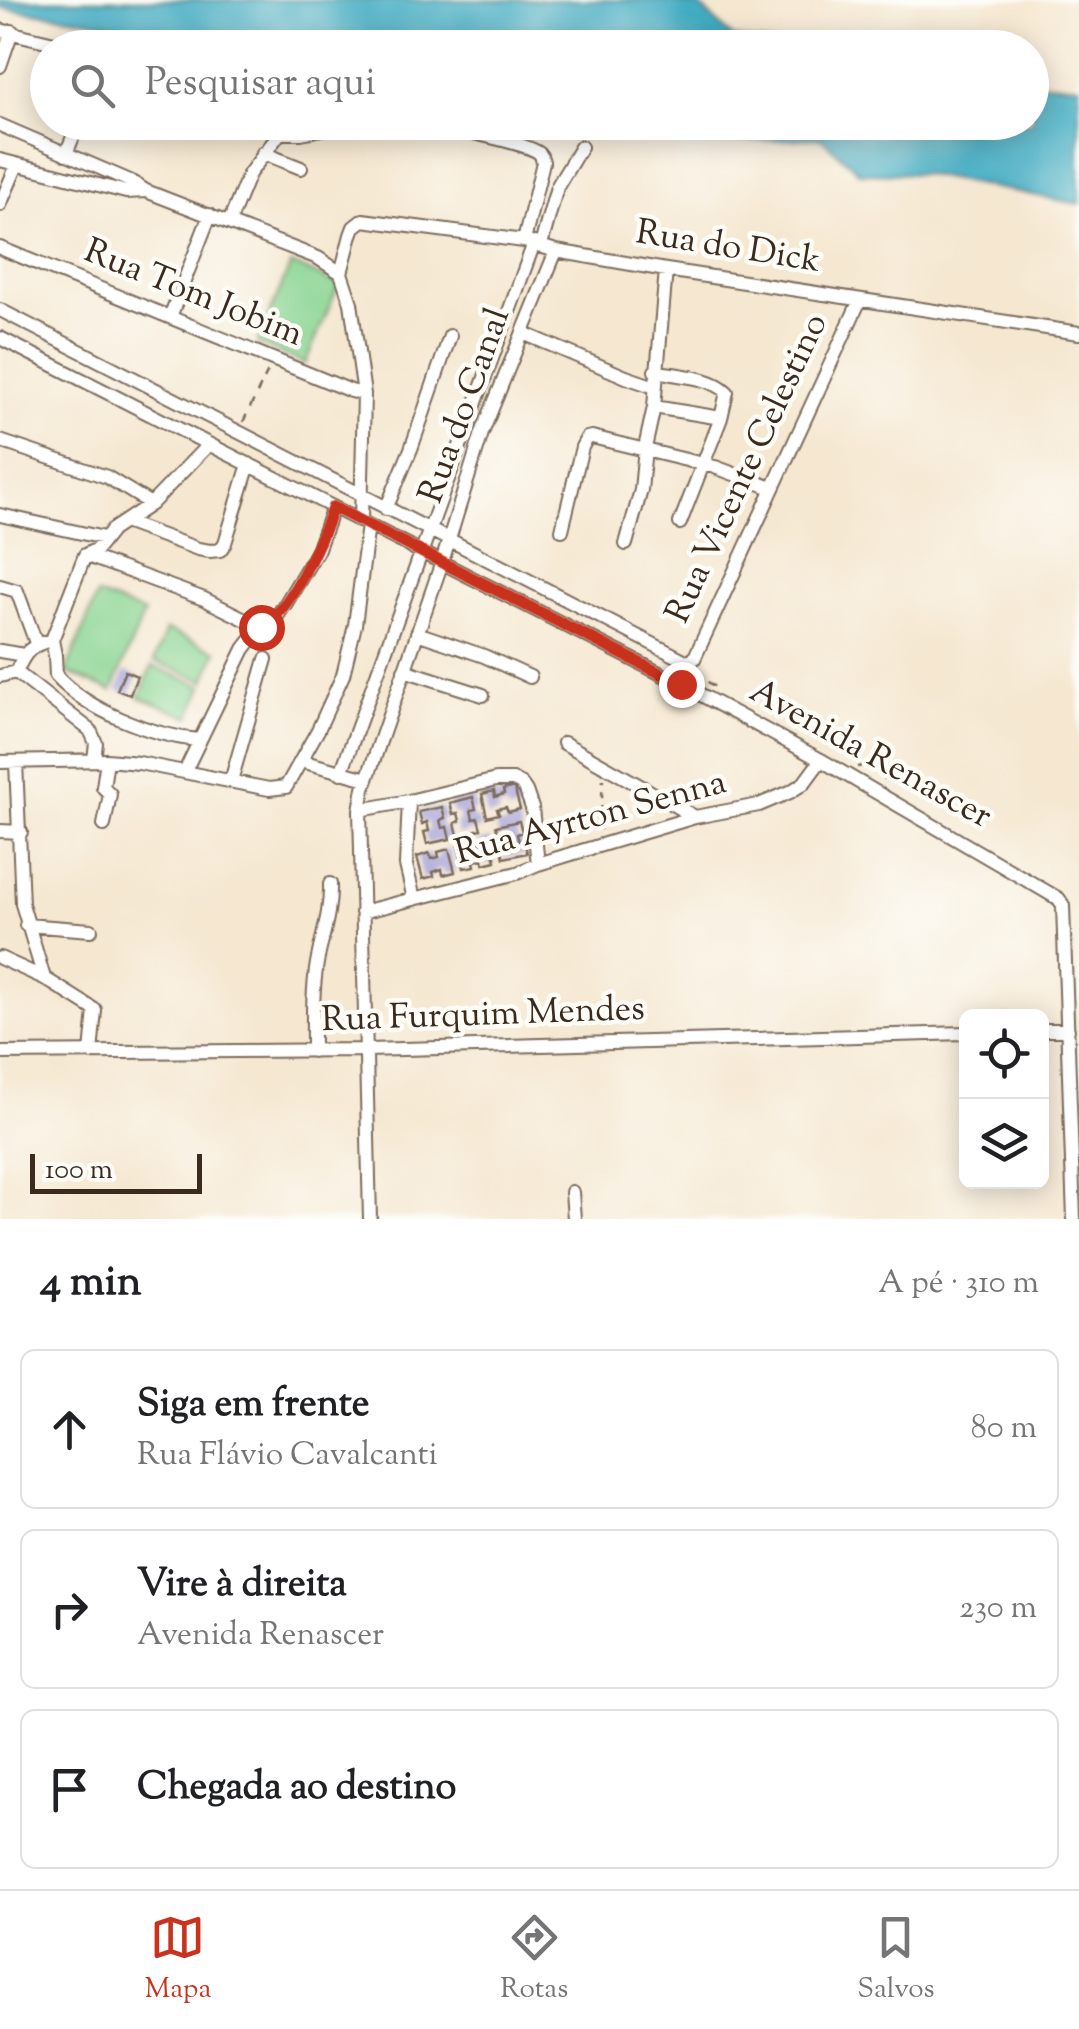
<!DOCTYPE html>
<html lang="pt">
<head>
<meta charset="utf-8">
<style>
	body { margin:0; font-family:"Sorts Mill Goudy",serif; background:#f6f6f6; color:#202124 }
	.controls { position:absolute; right:30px; bottom:30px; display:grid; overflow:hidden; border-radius:15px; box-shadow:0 5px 25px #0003 }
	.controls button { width:90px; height:90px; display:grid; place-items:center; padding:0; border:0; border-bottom:2px solid #e0e0e0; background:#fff; color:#202124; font:50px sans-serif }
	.scale { position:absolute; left:30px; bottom:25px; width:172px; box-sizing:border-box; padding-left:10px; border:5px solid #3b2a1e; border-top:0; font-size:28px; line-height:35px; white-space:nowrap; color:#3b2a1e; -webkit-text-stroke:8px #fdfcf7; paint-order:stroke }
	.stop { position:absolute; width:30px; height:30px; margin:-22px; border:8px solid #c8321e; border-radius:50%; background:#fff }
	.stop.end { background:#c8321e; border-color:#fff; box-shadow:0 2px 10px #0008 }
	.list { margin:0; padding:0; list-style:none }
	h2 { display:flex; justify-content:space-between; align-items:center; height:130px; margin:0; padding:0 40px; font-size:42px }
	h2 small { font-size:32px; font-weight:400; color:#757577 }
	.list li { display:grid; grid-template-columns:65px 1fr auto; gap:30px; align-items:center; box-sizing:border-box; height:160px; margin:0 20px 20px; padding:0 20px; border:2px solid #e0e0e0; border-radius:15px }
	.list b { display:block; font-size:38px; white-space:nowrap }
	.list p { margin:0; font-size:32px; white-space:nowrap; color:#757577 }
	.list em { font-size:32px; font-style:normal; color:#757577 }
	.icon { flex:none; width:55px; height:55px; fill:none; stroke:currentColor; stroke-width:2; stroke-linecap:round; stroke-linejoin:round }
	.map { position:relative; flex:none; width:1079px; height:1219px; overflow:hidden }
	.search { position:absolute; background:#fff; box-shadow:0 5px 25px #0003; left:30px; right:30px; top:30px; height:110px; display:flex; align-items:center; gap:25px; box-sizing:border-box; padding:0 35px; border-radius:55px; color:#757577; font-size:38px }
	.sheet { height:670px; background:#fff }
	nav { display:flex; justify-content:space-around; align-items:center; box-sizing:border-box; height:140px; border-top:2px solid #e0e0e0; background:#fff; font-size:28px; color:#757577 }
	nav a { display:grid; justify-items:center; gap:5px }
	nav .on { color:#c8321e }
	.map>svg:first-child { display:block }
	.green { fill:#88d491; stroke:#627f58; stroke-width:2.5 }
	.water { fill:#42acc2; stroke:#3e6b70; stroke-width:2.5 }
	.building { fill:#aba5d8 }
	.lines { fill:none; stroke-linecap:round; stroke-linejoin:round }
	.minor-casing { stroke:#7c6c5c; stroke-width:16 }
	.path { stroke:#7c6c5c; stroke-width:2.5; stroke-dasharray:8 8; stroke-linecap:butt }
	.minor { stroke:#fff; stroke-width:12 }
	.route { stroke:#c8321e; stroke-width:12 }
	.labels { text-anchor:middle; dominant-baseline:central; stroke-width:9; stroke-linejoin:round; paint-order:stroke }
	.street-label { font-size:35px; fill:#3b2a1e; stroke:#fdfcf7 }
</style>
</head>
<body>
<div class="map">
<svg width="1079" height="1219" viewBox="0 0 1079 1219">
	<rect width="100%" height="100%" fill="#fdfcf7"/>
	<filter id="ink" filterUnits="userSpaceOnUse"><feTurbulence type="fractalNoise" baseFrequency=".01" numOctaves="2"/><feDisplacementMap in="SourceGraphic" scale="20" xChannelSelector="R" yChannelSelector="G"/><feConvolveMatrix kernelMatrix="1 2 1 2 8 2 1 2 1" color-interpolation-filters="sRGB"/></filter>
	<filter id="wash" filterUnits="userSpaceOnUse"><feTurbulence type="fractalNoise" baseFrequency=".0048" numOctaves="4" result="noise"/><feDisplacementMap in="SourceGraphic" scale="40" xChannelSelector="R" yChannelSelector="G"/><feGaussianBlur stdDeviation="2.25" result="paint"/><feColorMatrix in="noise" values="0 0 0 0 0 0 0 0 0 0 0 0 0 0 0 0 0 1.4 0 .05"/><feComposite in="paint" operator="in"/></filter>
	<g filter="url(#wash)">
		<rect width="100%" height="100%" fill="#f5e7d0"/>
		<path class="green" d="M291,264L339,284L305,364L257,343Z
			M97,595L144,613L112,691L66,672Z
			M166,630L217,651L205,681L154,661Z
			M152,666L203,686L190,717L139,697Z"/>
		<path class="water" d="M0,0H656L700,6L733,38L792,47H245L70,17L0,8Z
			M1032,82L1079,85V204L922,174L860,173L821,138L709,143L630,123L1032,122Z"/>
		<g id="blocks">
			<path class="building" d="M125,671L137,676L130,695L117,690Z
				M514,787L520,809L508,812L506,807L497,809L499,814L487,817L482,794L494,791L495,797L504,794L503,790Z
				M473,797L476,809L471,810L473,819L478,818L481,829L458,835L455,823L460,821L458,813L453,814L450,803Z
				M442,807L445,818L440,820L442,828L447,827L450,839L427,844L424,832L429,831L427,822L422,824L419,812Z
				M519,821L522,832L517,834L519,843L524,841L527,853L504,858L501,846L506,845L504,837L499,838L496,826Z
				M490,839L496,861L484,864L483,859L474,861L475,866L464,868L458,846L470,843L472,848L480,846L479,842Z
				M449,849L455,872L443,875L442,869L433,872L434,876L423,879L417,857L429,853L431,859L439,857L438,852Z"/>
		</g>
	</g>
	<g filter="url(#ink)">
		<use href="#blocks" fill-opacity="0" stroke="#7c6c5c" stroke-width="2.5"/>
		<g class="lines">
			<g class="minor-casing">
				<path id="minor" d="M0,30L75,48
					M0,66L12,31
					M245,122L280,133
					M416,122C435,125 531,143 540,154C542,157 542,159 543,162L524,241
					M0,125L130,181L146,191L318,258L341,273
					M263,153L301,168
					M66,154L79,122
					M0,160L126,192L146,191
					M0,205L17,165
					M229,223L249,174L280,133H301L357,122
					M541,245L557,187L581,147
					M0,248L351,391L364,394
					M0,310L688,662L694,659L860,300
					M170,317L210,215
					M523,333L626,377L655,387
					M0,338L681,684L821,760L1059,899L1063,906L1074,1219
					M655,371C678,376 710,376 727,392L721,418L680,523
					M654,407L721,418
					M0,441L107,477L151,504
					M386,509L411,449L450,336
					M0,515L104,538
					M361,521L364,394L351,303L341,273L351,235L354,227L363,220L524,241L556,251L666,270L1079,333
					M124,522L198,549L210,551L220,550L225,543L249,464
					M562,530L582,447L587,438L592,437L715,467L772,488
					M626,544L641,490L645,448L654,407L666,270
					M85,555L204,599L261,627
					M0,586L17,591L36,643
					M417,633L484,656L530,677
					M52,640L55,655L56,676C88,711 153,736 199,740
					M0,651L24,655
					M404,670L483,695
					M16,672C25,652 30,645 52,640L85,555L97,549L112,530L151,504L209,444
					M16,672L90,730L96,743L94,760
					M0,676L16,672
					M564,743L695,817
					M301,761L367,779
					M0,762L107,760L139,763L269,789L286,787L318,730L343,675L355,625L368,525
					M16,762L22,904L44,978
					M185,771L244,649L261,627L273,622L286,603L317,551L333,507
					M341,773L534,243
					M231,781L266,659
					M409,801L406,865L414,899
					M360,810L409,801L496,780H513L521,784L526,791L532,808L538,864
					M104,825L110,794L103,787L107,760
					M0,831L21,832
					M362,912L517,873L538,864L695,817L759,805L790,792L804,783L821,760
					M26,925L91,930
					M0,958L44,978L95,1010L91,1053
					M1042,1030H1068
					M313,1051C313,1022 312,992 317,963C322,936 331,912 330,884
					M0,1053L367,1050L966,1033
					M572,1192L574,1219
					M370,1219L360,810L364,788L442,562L482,433L556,251"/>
			</g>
			<path class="path" d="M243,422L268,371
				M695,672L720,691
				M857,767C868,765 880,761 886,772L884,780
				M600,830L603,779"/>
			<use href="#minor" class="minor"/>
		</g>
	</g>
	<g class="lines" filter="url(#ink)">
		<path class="route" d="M261,627C290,614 322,537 333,507L681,684"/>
	</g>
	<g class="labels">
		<g class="street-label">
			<text transform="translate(728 248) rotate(9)">Rua do Dick</text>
			<text transform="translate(193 294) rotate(22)">Rua Tom Jobim</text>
			<text transform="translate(466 406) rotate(-70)">Rua do Canal</text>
			<text transform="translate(748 469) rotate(-65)">Rua Vicente Celestino</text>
			<text transform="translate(870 755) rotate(29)">Avenida Renascer</text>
			<text transform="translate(591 819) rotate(-15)">Rua Ayrton Senna</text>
			<text transform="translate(483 1016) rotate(-2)">Rua Furquim Mendes</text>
		</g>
	</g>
</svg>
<div class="controls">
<button><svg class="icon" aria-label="locate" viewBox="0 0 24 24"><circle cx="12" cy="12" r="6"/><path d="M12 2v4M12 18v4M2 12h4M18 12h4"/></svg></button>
<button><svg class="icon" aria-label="layers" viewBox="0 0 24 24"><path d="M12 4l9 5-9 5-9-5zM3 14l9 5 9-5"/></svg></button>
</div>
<div class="scale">100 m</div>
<div class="stop" style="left:261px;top:627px"></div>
<div class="stop end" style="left:681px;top:684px"></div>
<div class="search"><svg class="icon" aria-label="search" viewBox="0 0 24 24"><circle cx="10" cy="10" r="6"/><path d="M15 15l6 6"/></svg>Pesquisar aqui</div>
</div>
<section class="sheet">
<h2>4 min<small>A pé · 310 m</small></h2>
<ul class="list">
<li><svg class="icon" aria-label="ahead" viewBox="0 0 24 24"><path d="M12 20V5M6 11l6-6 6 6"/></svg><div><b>Siga em frente</b><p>Rua Flávio Cavalcanti</p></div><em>80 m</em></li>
<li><svg class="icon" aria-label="right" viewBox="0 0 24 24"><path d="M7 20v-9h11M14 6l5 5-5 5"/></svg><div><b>Vire à direita</b><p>Avenida Renascer</p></div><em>230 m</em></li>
<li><svg class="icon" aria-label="arrive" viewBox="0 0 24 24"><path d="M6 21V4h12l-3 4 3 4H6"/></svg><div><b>Chegada ao destino</b></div></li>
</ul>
</section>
<nav>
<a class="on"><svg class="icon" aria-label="map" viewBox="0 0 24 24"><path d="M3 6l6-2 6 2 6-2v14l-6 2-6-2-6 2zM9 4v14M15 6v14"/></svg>Mapa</a>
<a><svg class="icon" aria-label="directions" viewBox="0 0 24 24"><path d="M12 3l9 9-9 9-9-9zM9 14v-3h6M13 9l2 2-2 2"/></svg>Rotas</a>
<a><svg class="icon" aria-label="saved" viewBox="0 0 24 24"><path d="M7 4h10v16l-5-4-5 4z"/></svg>Salvos</a>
</nav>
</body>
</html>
